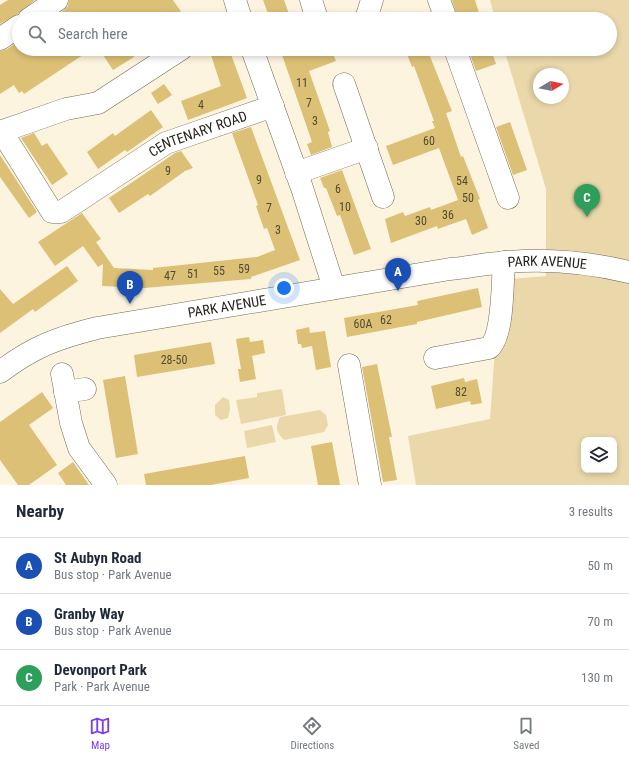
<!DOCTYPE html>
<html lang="en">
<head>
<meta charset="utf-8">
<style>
	body { margin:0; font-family:"Roboto Condensed",sans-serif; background:#f6f6f7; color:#1f2937 }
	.controls { position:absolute; right:12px; bottom:12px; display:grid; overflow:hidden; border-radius:8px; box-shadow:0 2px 6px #0003 }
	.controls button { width:36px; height:36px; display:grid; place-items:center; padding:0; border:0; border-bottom:1px solid #e0e1e3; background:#fff; color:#1f2937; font:20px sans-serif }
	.compass { position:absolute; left:533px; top:68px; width:36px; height:36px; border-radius:50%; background:#fff; box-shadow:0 2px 6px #0003; rotate:80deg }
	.you { position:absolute; left:284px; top:288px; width:14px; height:14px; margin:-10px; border:3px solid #fff; border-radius:50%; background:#1a73e8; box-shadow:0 0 0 6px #1a73e833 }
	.badge { display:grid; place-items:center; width:26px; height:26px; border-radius:50%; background:#7c3aed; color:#fff; font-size:13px; font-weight:700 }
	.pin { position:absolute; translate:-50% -33px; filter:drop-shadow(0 1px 2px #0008) }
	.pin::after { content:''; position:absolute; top:21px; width:14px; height:12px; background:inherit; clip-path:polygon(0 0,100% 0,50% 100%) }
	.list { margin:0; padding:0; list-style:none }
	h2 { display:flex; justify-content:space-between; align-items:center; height:52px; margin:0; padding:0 16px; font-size:17px }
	h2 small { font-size:13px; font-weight:400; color:#747a83 }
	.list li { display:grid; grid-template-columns:26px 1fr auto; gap:12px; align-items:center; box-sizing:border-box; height:56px; padding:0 16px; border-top:1px solid #e0e1e3 }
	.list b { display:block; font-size:15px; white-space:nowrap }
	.list p { margin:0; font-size:13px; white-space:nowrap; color:#747a83 }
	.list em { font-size:13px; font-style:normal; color:#747a83 }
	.icon { flex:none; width:22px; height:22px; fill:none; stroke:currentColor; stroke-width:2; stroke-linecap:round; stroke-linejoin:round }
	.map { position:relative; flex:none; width:629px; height:485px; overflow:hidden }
	.search { position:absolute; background:#fff; box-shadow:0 2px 6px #0003; left:12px; right:12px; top:12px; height:44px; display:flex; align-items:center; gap:10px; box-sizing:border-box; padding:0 14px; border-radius:22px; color:#747a83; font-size:15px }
	.sheet { height:220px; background:#fff }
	nav { display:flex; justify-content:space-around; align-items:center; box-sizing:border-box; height:56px; border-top:1px solid #e0e1e3; background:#fff; font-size:11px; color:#747a83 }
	nav a { display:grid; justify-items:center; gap:2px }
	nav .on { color:#7c3aed }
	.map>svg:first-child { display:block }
	.green { fill:#ead8aa; fill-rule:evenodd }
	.building { fill:#dcc076 }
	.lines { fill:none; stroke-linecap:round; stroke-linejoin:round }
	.minor-casing { stroke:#716a57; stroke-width:23 }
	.major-casing { stroke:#716a57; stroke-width:23 }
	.minor { stroke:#fff; stroke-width:22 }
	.major { stroke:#fff; stroke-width:22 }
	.labels { text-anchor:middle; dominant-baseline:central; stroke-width:3; stroke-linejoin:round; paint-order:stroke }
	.number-label { font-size:12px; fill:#544a32 }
	.street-label { font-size:14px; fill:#26231b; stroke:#fff }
</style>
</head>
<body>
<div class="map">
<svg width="629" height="485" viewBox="0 0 629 485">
	<rect width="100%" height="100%" fill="#fcf4df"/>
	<path class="green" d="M490,0H629V485H416L408,436L490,419L500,280L546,276V189L504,49H610V19H495ZM539,74H563V98H539ZM584,440H614V470H584Z
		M282,389L286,415L241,424L236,400L257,397V393Z
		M223,397L229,400L230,409L228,418L221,420L215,415V405Z
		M320,410L326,415L328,425L324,432L284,440C276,432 275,428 280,417Z
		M272,425L276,442L247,448L244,431Z"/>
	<path class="building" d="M8,0H35L18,14L0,24V5Z
		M69,0H173L186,19H51L64,10L68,6Z
		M263,0H284L291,19H270Z
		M452,0H475L481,19H458Z
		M19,41V49H92L24,94L22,91L19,93L14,85L0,94V51L7,49Z
		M99,49H128L134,57L113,70Z
		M229,49L247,98L188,120L181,101L221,86L211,55Z
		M280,49H331L336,61L309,71L330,131L328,132L332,147L311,155L307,144L312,142Z
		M405,49H427L452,111L446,113L461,157L463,156L480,199L478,200L488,228L472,235L466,219L438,229L437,226L391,243L385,219L403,212L405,216L430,207L431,210L458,200L439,148L393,165L386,146L435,128L432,121H434L414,66L412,67Z
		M468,49H491L496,64L476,71Z
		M164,84L172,95L158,104L151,93Z
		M151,110L163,127L127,152L125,150L98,169L87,152L113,133L115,136Z
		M510,122L527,170L513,175L496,127Z
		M251,127L300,260L251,277V279L144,288L102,286L103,264L98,267L83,246L55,266L38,242L82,213L101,239L96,242L114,268L153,270V268L257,257L275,250L267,228L264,229L256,206L258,205L232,133Z
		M34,133L42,146L47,143L68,174L52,185L21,138Z
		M181,151L193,168L185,171L150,196L148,194L119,213L109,198L175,153Z
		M0,155L37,212L29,218L0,177Z
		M342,170L371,249L354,255L340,215L337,216L326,188H324L320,178Z
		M67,266L78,281L35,312L33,309L0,333V289L13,304Z
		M478,288L482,307L417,322V324L347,337L344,318L418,305L417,301Z
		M309,327L310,333L325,331L331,367L316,370L312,346L302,348L301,344H298L296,330Z
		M249,337L250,342L263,340L265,353L252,356L256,379L240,382L238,369H241L236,339Z
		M211,342L215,364L137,377L134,355Z
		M377,364L392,437H389L397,480L383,482L362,367Z
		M125,376L138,454L116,458L103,380Z
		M464,378L465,382L477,379L482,403L471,405L470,401L436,409L431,386Z
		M42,392L53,408L29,425L57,465L29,485H18L0,460V422Z
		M332,442L340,485H318L311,446Z
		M245,456L249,478L211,485H146L144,474Z
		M73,462L89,485H66L58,473Z"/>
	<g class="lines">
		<g class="minor-casing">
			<g id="minor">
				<path d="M235,0L241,19"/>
				<path d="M311,0L317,19"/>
				<path d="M439,0L446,19"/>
				<path d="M29,19L57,0"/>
				<path d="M366,19L372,0"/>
				<path d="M0,39L19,26"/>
				<path d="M252,49L302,188L334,288"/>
				<path d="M455,49L508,198"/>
				<path d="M344,84L383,197"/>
				<path d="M0,132L66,109L98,103L181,49"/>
				<path id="s1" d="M2,132L52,212H61L166,143L273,106"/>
				<path d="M296,173L367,148"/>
				<path d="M435,358L489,348C504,335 502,283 504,262"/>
				<path d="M349,365L370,485"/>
				<path d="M62,374L71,423L79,448L106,485"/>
				<path d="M65,392L85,389"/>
			</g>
		</g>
		<g class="major-casing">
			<g id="major">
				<path id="s2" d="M0,372C33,347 57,338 97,328L450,269C466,268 482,264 498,263C541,258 587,262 629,272"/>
			</g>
		</g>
		<use href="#minor" class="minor"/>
		<use href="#major" class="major"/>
	</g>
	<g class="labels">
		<g class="number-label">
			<text x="302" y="83">11</text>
			<text x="309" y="103">7</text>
			<text x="201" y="105">4</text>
			<text x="315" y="121">3</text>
			<text x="429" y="141">60</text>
			<text x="168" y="171">9</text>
			<text x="259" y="180">9</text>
			<text x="462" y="181">54</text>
			<text x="338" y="189">6</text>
			<text x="468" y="198">50</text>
			<text x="345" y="207">10</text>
			<text x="269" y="208">7</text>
			<text x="448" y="215">36</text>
			<text x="421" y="221">30</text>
			<text x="278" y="230">3</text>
			<text x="244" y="269">59</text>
			<text x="219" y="271">55</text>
			<text x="193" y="274">51</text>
			<text x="170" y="276">47</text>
			<text x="386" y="320">62</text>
			<text x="363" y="324">60A</text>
			<text x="174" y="360">28-50</text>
			<text x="461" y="392">82</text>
		</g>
		<g class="street-label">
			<text stroke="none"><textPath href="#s1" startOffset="262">CENTENARY ROAD</textPath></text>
			<text stroke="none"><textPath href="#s2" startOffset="563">PARK AVENUE</textPath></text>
			<text stroke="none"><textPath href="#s2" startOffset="239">PARK AVENUE</textPath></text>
		</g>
	</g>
</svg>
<div class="controls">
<button><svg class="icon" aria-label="layers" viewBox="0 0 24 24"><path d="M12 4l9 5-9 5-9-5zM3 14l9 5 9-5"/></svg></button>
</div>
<svg class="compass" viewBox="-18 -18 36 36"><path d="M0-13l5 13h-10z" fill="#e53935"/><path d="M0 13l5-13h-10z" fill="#747a83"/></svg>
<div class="you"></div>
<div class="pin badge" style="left:398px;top:291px;background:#1a4fb4">A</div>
<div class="pin badge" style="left:130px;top:304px;background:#1a4fb4">B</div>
<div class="pin badge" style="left:587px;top:217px;background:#2e9e5b">C</div>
<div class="search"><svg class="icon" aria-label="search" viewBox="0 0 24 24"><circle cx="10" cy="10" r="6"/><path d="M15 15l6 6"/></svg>Search here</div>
</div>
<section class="sheet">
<h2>Nearby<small>3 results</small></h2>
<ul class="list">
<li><span class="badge" style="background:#1a4fb4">A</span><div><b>St Aubyn Road</b><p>Bus stop · Park Avenue</p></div><em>50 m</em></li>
<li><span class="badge" style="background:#1a4fb4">B</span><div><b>Granby Way</b><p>Bus stop · Park Avenue</p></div><em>70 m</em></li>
<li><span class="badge" style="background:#2e9e5b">C</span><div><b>Devonport Park</b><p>Park · Park Avenue</p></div><em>130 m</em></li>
</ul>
</section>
<nav>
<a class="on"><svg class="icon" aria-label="map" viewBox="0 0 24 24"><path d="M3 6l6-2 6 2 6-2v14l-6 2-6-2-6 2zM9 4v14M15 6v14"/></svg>Map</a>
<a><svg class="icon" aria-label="directions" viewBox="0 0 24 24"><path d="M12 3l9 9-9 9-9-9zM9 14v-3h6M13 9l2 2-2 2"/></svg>Directions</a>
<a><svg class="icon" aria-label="saved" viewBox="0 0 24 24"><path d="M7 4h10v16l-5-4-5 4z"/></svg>Saved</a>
</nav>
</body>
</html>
